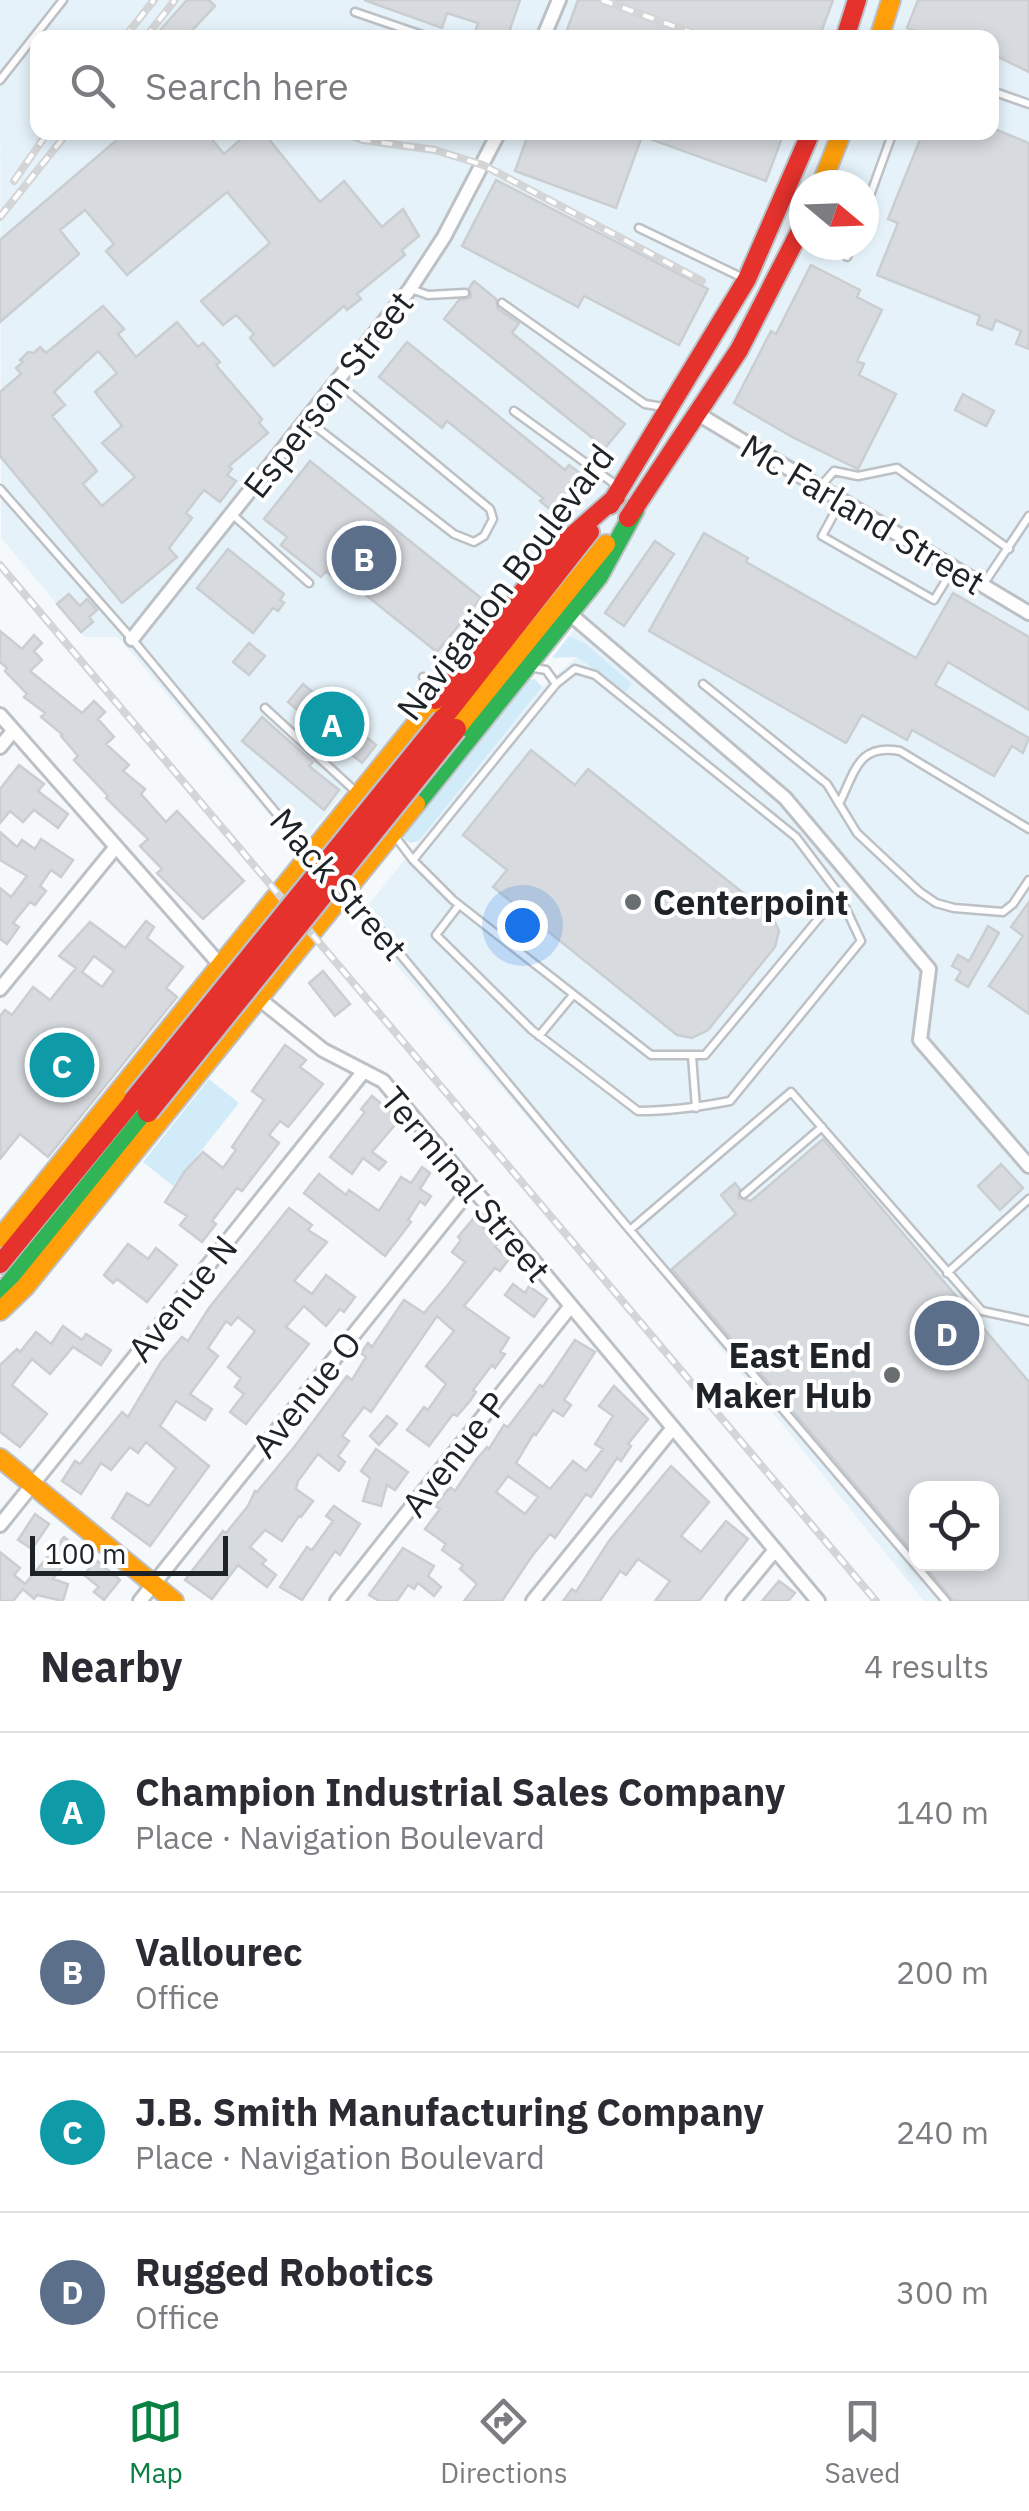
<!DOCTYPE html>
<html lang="en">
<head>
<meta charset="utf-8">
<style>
	body { margin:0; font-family:"IBM Plex Sans",sans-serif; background:#f2f2f3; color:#2b2b33 }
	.controls { position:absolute; right:30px; bottom:30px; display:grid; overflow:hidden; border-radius:20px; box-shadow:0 5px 15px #0003 }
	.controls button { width:90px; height:90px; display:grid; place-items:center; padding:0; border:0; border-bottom:2px solid #e1e1e2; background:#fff; color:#2b2b33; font:50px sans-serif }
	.compass { position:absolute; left:789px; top:170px; width:90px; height:90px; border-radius:50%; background:#fff; box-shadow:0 5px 15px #0003; rotate:109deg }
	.scale { position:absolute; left:30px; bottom:25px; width:198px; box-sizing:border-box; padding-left:10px; border:5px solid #1d2327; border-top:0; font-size:28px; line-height:35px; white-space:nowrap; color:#1d2327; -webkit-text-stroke:8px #fff; paint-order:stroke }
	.you { position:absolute; left:522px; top:925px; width:35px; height:35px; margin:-25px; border:8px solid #fff; border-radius:50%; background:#1a73e8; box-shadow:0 0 0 15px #1a73e833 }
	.badge { display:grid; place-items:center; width:65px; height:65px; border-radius:50%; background:#0b8043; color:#fff; font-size:32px; font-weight:700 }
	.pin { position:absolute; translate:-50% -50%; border:5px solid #fff; box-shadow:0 2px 10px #0006 }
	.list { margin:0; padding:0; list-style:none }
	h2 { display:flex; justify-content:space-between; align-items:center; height:130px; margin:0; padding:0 40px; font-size:42px }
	h2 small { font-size:32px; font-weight:400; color:#7c7c81 }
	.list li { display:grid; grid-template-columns:65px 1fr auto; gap:30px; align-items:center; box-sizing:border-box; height:160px; padding:0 40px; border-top:2px solid #e1e1e2 }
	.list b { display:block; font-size:38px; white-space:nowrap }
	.list p { margin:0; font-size:32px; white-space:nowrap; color:#7c7c81 }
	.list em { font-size:32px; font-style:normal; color:#7c7c81 }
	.icon { flex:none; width:55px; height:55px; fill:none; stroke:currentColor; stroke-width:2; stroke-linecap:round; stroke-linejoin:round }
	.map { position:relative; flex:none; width:1029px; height:1601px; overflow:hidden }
	.search { position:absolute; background:#fff; box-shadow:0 5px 15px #0003; left:30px; right:30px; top:30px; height:110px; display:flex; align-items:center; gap:25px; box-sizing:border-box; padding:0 35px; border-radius:20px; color:#7c7c81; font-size:38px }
	.sheet { height:770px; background:#fff }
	nav { display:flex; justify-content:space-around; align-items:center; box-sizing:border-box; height:140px; border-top:2px solid #e1e1e2; background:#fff; font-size:28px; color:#7c7c81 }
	nav a { display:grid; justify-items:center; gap:5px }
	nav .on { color:#0b8043 }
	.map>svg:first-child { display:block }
	.built { fill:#e5f2f9; fill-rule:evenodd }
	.green { fill:#d2ebf9 }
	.building { fill:#d7dade; stroke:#caced1; stroke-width:2.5; fill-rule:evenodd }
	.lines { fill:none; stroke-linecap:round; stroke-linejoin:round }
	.lane-casing { stroke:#bdc1c5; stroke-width:11 }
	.street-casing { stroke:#bdc1c5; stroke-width:18 }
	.fast-casing { stroke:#bdc1c5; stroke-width:22 }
	.slow-casing { stroke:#bdc1c5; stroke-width:22 }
	.jam-casing { stroke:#bdc1c5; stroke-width:22 }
	.lane { stroke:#fefefe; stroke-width:6 }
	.street { stroke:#fefefe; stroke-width:12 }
	.fast { stroke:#30b455; stroke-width:18 }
	.slow { stroke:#ff9f0a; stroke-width:18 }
	.jam { stroke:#e5322d; stroke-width:18 }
	.rail-casing { stroke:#d4d5d6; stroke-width:8 }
	.rail { stroke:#fff; stroke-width:4; stroke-dasharray:11; stroke-linecap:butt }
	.jam-bridge-casing { stroke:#bdc1c5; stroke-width:25; stroke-linecap:butt }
	.jam-bridge { stroke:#e5322d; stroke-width:20 }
	.poi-dot { fill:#696e71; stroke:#fff; stroke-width:4 }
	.labels { text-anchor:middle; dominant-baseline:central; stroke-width:8; stroke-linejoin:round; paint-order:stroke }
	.street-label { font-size:35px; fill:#1d2327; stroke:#fff }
	.poi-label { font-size:35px; font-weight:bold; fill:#1d2327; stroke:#fff; text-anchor:start }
</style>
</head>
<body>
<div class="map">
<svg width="1029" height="1601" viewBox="0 0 1029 1601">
	<rect width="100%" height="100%" fill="#f6f9fb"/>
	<path class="built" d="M0,0H1029V1601H924L659,1271L357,919L542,687L577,657L626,691L632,685L586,644L569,636L584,617L534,568L297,848L118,637H85L1,538ZM38,38H992V132H38ZM804,185H864V245H804ZM916,1488H992V1564H916Z"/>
	<path class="green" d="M569,636L586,644L632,684L626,692L577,657L552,658Z
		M535,679L542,687L419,841L411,843L405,840L403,833L529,680Z
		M209,1079L239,1103L173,1186L143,1162Z"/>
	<path class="building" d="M187,0H209L215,6L185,38H153Z
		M364,0H520L507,38L474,35L478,23L447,13L442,28Z
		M578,0H833L819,38H564Z
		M918,0H1029V72L992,54V38H947L928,31L926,35L907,28Z
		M992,128L1029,143V349L1016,344L1021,331L996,320L992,330L977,324L980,316L877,275L898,223L888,219L923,132H992Z
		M126,132H206L224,154L249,132H263L320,202L344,181L382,227L403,209L419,236L402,250L405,255L357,294L361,299L347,310L344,306L274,366L250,338L254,334L236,315L223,325L201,301L270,243L227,192L127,275L106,251L114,244L85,210L60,230L79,254L0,322V240Z
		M529,132H784L766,181L642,136L616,208L515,171Z
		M496,180L708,289L679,345L584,296L578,307L462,246Z
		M811,265L860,290L857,297L882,310L857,361L864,364L859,375L896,394L858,469L794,438L734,403L771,331L776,334Z
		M474,281L496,299L498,309L519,323L512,333L625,424L605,448L444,319L459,300L471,297L469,288Z
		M103,306L124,329L118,334L136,357L177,322L198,347L203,343L220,362L216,365L262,419L259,423L268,433L229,466L232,469L227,475L236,481L220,502L204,490L186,513L192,518L169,548L177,557L122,603L0,456V392L21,374L16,368L23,362L20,360L28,352L34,353L40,347L46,353ZM98,351L117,373L95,392L122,426L102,443L135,477L102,506L83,484L97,471L52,416L65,405L54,392Z
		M407,342L565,470L569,465L584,476L555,513L540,501L543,498L447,421L442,428L379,377Z
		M963,394L994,411L986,426L955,410Z
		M310,461L481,598L437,652L342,576L338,581L326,571L321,577L281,545L287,537L264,519Z
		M704,533L748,558L746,562L916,658L953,593L1029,637V710L948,662L935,685L1029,738L1023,753L1012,746L994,776L912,730L907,740L862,715L846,743L649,631Z
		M655,541L674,554L624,626L605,613Z
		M228,549L284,594L280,600L284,603L278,611L273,608L253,633L197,588Z
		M69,594L80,606L87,599L97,610L89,617L93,622L81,632L57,604Z
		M0,631L22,649L34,635L42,643L34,651L42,660L30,671L82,713L94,701L105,712L98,719L114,737L106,744L129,765L123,771L145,789L141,794L166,822L177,811L244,881L203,919L157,873L162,869L140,846L148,839L106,798L108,796L74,760L78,756L61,736L63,735L41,717L45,713L24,697L27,694L5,671L7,668L0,662Z
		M249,643L265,656L249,675L233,662Z
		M303,684L376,745L362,763L288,702Z
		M262,717L313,762L309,766L339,790L324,810L242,741Z
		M531,750L575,785L588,769L772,916L779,931L775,947L708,1030L692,1038L677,1035L493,887L507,870L463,835Z
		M19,765L44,784L38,791L68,814L58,828L34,810L23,822L10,811L0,823V789Z
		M0,832L17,847L22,840L35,849L41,839L73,860L61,877L51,870L40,886L46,891L35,905L30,902L13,923L19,927L7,944L0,939V888L11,897L27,876L0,860Z
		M1029,902V1014L989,986L1023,936L1011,927Z
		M146,921L154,927L147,938L183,967L166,988L177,997L48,1157L20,1134L0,1159V1016L5,1010L12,1015L33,987L50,1000L76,968L59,956L90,922L125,948ZM94,956L114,971L102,987L82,972Z
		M988,926L999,933L968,987L956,980L961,971L952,966L958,955L969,961Z
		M323,971L350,1004L335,1016L309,983Z
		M285,1045L306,1060L300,1067L323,1084L288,1127L280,1121L269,1135L279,1143L242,1191L237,1188L212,1221L216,1224L202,1242L180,1225L187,1216L165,1202L185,1171L203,1152L223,1168L236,1150L232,1147L264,1100L252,1091Z
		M372,1096L400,1119L372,1152L386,1162L379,1170L363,1158L352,1174L330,1157L365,1112L361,1109Z
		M823,1139L1029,1382V1601H953L923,1564H992V1488H916V1556L672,1269L736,1214L721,1195L735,1183L740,1189L738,1198L751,1201Z
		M1001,1164L1023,1188L1000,1210L978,1186Z
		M422,1167L430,1173L420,1189L431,1196L425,1205L420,1201L408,1220L411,1222L385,1256L304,1193L319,1174L346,1195L349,1190L379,1211L401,1177L411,1183Z
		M289,1208L312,1225L308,1230L327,1242L294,1281L312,1294L326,1275L355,1297L344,1312L340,1309L326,1326L304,1306L286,1327L309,1344L246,1424L230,1412L244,1394L235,1387L241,1378L228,1367L255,1331L238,1317L231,1325L226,1321L208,1348L218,1356L190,1394L212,1409L205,1420L176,1401L160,1426L209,1466L150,1546L112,1518L127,1493L149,1506L176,1468L146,1442L138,1453L130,1447L111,1470L101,1463L81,1494L62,1481L75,1461L80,1464L122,1412L128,1417L161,1362L182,1337L188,1341L209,1308Z
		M473,1219L500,1241L495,1247L509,1259L500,1271L495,1268L464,1306L509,1338L500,1352L505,1354L495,1368L492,1365L473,1390L476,1392L470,1401L457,1416L453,1414L429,1446L407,1430L424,1407L428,1410L446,1384L426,1366L454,1331L437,1316L371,1412L364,1407L342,1436L349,1441L338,1456L345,1462L339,1471L318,1454L298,1481L296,1489L313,1501L301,1517L299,1516L282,1541L265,1530L250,1547L266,1560L262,1564L276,1575L267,1587L238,1565L212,1599L185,1580L223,1531L226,1533L248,1506L255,1491L257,1492L295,1446L347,1376L352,1380L366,1357L361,1353L368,1343L372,1347L404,1300L424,1313L447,1286L465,1262L452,1252L461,1240L458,1237Z
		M128,1244L148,1259L156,1248L177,1265L147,1302L117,1279L113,1283L104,1275Z
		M513,1284L525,1293L529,1286L547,1299L534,1317L505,1295Z
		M63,1326L82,1340L86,1334L111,1350L101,1365L73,1347L50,1374L32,1359L12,1385L47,1414L20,1447L0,1432V1365L17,1349L20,1352L36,1332L51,1344Z
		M575,1340L595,1352L564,1400L571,1405L563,1416L553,1410L536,1435L534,1433L516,1463L550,1489L573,1461L586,1471L603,1449L595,1444L613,1416L599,1406L614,1386L648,1419L628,1444L631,1446L621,1461L617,1458L591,1497L586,1494L555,1538L550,1534L532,1556L502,1601H464L477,1584L460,1569L463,1565L442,1550L446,1544L425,1529L440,1509L435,1506L450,1487L455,1491L476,1460L487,1447L489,1449L504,1425L508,1427L540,1385L543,1387ZM508,1476L538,1497L525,1514L496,1492Z
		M387,1416L397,1424L379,1445L370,1436Z
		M376,1449L408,1472L395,1490L387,1485L381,1506L363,1501L370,1478L361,1471Z
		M671,1466L709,1502L681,1536L701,1552L726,1521L748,1539L699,1601H655L670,1581L638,1559L626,1575L620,1571L600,1601H563L572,1589L576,1592L609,1541Z
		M334,1506L360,1524L340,1555L335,1551L302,1600L280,1587L307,1547L312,1550L333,1521L326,1516Z
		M35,1514L49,1524L32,1549L18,1540Z
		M64,1537L78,1548L53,1579L68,1584L63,1601L37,1595L34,1599L23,1589L13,1601H0V1552L20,1568L14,1575L25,1584Z
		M403,1548L434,1566L428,1576L441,1587L434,1596L418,1583L414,1589L408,1585L397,1601H379L369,1595Z
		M96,1560L120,1580L104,1600L94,1592L99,1587L84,1575Z
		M779,1581L795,1593L788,1601H762Z"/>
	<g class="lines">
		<g class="lane-casing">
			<path id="lane" d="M355,12L431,38
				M0,80L63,0
				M992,91L1029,104
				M864,212L893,132
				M639,228L741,277
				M847,257L852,245
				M411,289L428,295L465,293
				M502,303L645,404L663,407
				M514,411L616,485
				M307,420L454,534L474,542L484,536L493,519L490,509L338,383
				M820,487L834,471L858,476L897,468L1009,549
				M0,489L132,639L306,849
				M841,501L822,536L934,600L953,569
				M233,515L309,583
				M983,585L1029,516
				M423,677L437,688
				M703,684L827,784L857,833L920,892L936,903L954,908L1003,912L1013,904L1029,880
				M265,708L354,790
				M839,804C855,772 858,743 900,751L1029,829
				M394,835L413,860L556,684L546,670L534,668
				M413,860L453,900L651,1055H705L839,894L796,837L595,675L575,669L556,684
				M350,894L630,1230L791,1092L982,1311L1029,1321
				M459,905L436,935L532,1030L638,1111C670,1111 699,1107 730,1101L861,941L839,894
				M539,1036L573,995
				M692,1056L696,1108
				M744,1194L822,1127
				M630,1230L946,1601
				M947,1273L1029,1199"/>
		</g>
		<g class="street-casing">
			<path id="street" d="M543,38L559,0
				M698,414L1029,613
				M570,614L785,798L929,969L920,1040L1029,1166
				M132,639L410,289L444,237L499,132
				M0,715L223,968
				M0,747L13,731
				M0,989L115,848
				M253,994L323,1050L383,1081L818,1601
				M0,1525L364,1071
				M140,1601L472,1187
				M337,1601L570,1307
				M533,1601L672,1429
				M733,1601L775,1550"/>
		</g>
		<g class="fast-casing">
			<path id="fast" d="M416,804L599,576L635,510
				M0,1295L148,1112"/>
		</g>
		<g class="slow-casing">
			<path id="slow" d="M879,38L891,0
				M821,185L842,132
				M456,729L606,544
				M0,1238L435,700
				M0,1311L25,1287L416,804
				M0,1458L174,1601"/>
		</g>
		<g class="jam-casing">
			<path id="jam" d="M845,38L857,0
				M610,505L747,279L811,132
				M628,518L739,350L804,223
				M435,700L558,548L616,497
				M443,719L590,532
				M0,1264L134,1100"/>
		</g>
		<use href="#lane" class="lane"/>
		<use href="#street" class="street"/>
		<use href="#fast" class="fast"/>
		<use href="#slow" class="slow"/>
		<use href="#jam" class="jam"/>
		<g class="rail-casing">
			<path id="rail" d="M602,0L690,32
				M124,38L154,0
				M145,38L175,0
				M339,132L363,140L435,150L483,165L702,281
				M14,181L48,132
				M0,217L68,132
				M0,565L876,1601"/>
		</g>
		<use href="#rail" class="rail"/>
		<g class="jam-bridge-casing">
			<path id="jam-bridge" d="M134,1100L443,719
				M148,1112L456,729"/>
		</g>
		<use href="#jam-bridge" class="jam-bridge"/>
	</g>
	<g class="poi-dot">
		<circle cx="633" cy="902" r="10"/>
		<circle cx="892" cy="1375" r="10"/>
	</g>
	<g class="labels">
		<g class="street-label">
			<text transform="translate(328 394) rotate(-52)">Esperson Street</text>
			<text transform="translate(863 514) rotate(31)">Mc Farland Street</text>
			<text transform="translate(505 582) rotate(-53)">Navigation Boulevard</text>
			<text transform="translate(339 884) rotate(49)">Mack Street</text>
			<text transform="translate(466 1184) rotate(50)">Terminal Street</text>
			<text transform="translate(182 1298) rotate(-51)">Avenue N</text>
			<text transform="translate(306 1394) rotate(-51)">Avenue O</text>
			<text transform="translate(454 1454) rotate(-52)">Avenue P</text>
		</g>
		<g class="poi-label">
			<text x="653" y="902">Centerpoint</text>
			<text x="872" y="1355" text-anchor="end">East End<tspan x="872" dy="40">Maker Hub</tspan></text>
		</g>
	</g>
</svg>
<div class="controls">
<button><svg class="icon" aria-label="locate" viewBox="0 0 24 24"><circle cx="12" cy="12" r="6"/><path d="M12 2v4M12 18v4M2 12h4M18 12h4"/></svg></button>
</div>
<svg class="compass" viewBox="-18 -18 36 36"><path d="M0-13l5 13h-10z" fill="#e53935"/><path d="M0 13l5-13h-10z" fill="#7c7c81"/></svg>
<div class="scale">100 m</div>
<div class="you"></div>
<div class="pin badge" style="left:332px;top:724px;background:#0f9aa8">A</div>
<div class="pin badge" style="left:364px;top:558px;background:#5c6f8a">B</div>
<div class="pin badge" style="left:62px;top:1065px;background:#0f9aa8">C</div>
<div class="pin badge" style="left:947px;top:1333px;background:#5c6f8a">D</div>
<div class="search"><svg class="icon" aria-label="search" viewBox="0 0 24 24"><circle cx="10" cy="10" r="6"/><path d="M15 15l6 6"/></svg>Search here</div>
</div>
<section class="sheet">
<h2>Nearby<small>4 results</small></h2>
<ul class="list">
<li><span class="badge" style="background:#0f9aa8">A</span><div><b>Champion Industrial Sales Company</b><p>Place · Navigation Boulevard</p></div><em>140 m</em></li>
<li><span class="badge" style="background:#5c6f8a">B</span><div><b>Vallourec</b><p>Office</p></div><em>200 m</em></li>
<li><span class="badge" style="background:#0f9aa8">C</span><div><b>J.B. Smith Manufacturing Company</b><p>Place · Navigation Boulevard</p></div><em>240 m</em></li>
<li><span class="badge" style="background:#5c6f8a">D</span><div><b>Rugged Robotics</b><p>Office</p></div><em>300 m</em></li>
</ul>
</section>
<nav>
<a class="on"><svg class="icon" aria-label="map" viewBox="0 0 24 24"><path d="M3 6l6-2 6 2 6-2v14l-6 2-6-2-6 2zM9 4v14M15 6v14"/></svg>Map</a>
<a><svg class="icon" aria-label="directions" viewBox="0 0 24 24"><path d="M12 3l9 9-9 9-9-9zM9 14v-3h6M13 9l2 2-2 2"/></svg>Directions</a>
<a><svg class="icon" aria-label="saved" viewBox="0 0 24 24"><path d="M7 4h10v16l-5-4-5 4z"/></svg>Saved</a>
</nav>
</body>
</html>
